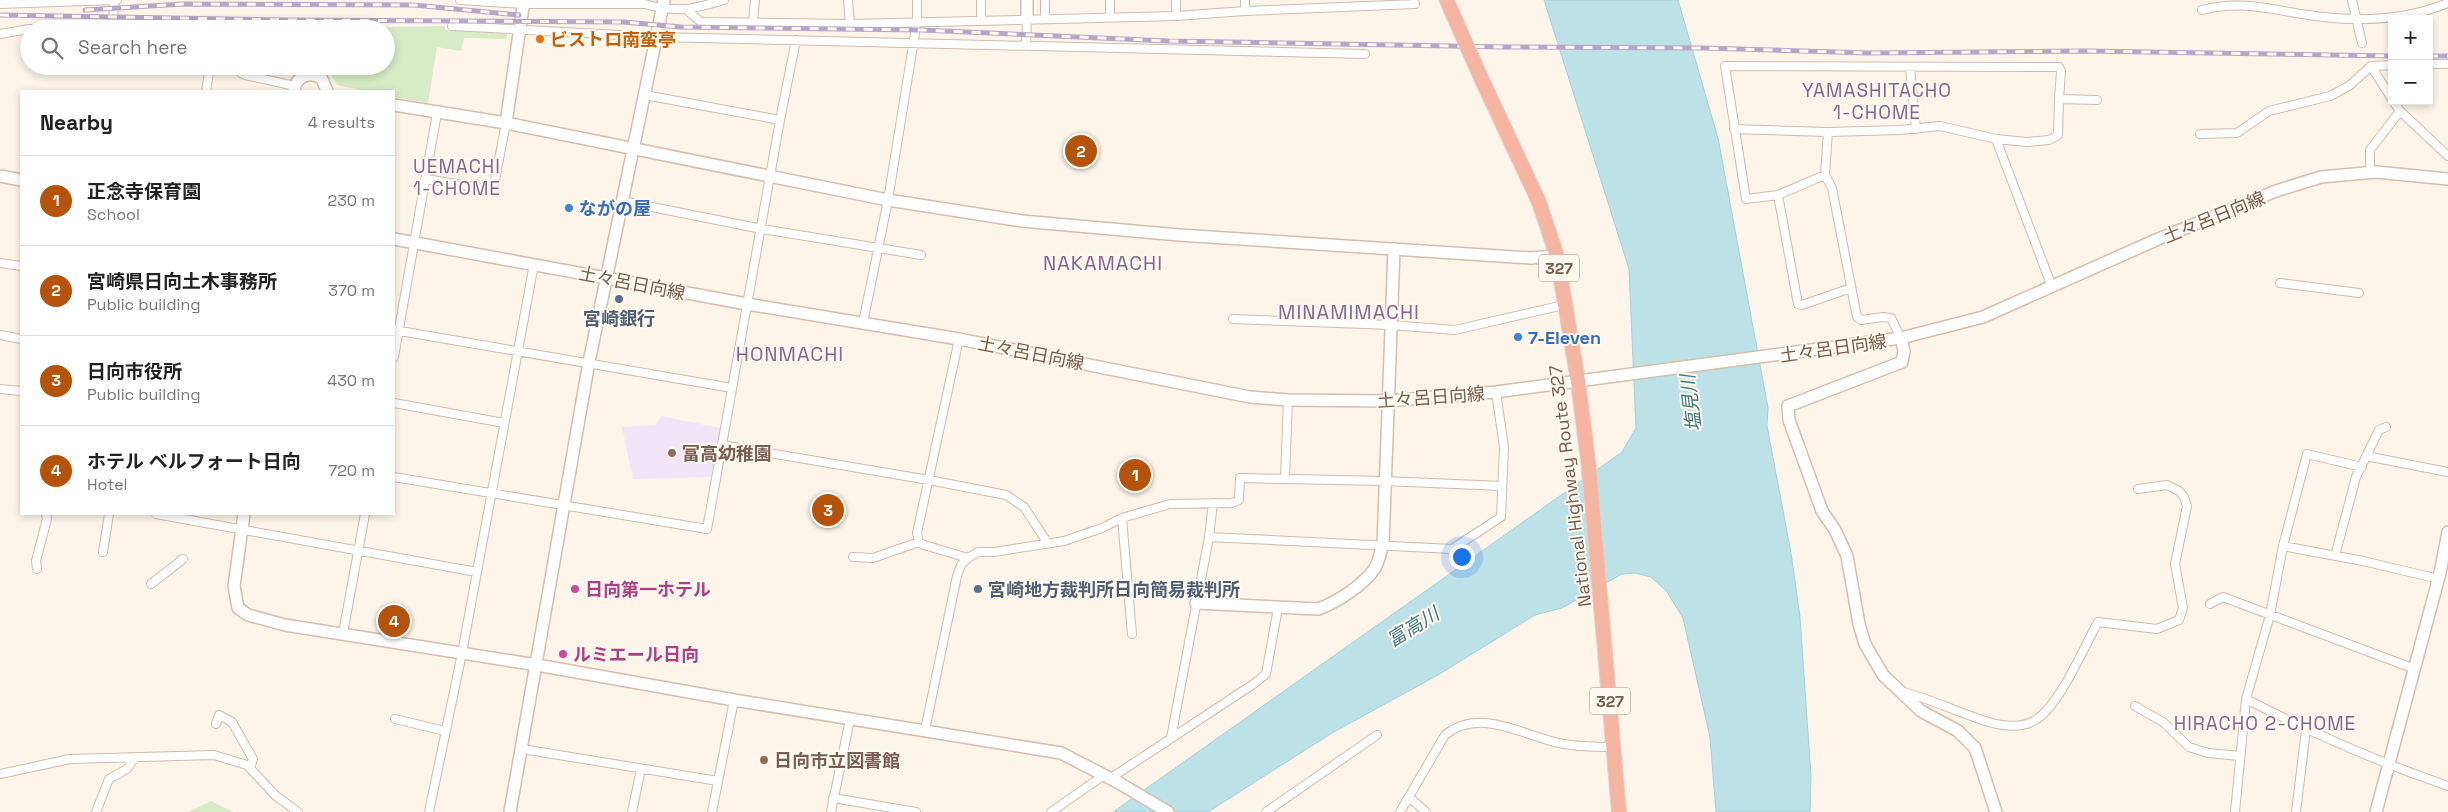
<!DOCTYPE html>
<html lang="en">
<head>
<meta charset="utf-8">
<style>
	body { margin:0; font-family:"Space Grotesk","Noto Sans JP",sans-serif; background:#f2f2f2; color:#222 }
	.controls { position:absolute; right:15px; top:15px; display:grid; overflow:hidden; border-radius:0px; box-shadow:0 2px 8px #0003 }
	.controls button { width:45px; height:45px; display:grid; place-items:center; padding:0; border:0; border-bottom:1px solid #e0e0e0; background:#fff; color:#222; font:25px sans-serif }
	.you { position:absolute; left:1461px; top:556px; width:18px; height:18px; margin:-12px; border:4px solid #fff; border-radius:50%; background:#1a73e8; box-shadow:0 0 0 8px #1a73e833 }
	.badge { display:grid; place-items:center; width:32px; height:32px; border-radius:50%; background:#b45309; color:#fff; font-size:16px; font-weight:700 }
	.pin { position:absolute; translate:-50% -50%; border:2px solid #fff; box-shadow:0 1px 5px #0006 }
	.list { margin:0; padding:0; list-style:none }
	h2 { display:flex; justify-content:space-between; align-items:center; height:65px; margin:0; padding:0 20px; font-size:21px }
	h2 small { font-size:16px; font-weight:400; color:#767676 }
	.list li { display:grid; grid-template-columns:32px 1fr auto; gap:15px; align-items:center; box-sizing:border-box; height:90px; padding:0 20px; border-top:1px solid #e0e0e0 }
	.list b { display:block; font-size:19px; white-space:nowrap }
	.list p { margin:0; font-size:16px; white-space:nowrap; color:#767676 }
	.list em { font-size:16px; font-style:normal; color:#767676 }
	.icon { flex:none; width:28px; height:28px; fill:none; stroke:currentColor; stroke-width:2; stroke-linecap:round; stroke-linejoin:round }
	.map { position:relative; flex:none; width:2448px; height:812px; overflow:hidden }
	.search { position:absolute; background:#fff; box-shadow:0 2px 8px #0003; left:20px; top:20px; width:375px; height:55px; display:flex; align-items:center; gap:12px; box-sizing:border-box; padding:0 18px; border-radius:28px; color:#767676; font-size:19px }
	.panel { position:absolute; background:#fff; box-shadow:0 2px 8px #0003; left:20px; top:90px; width:375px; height:425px; border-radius:0px }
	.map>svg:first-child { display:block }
	.education { fill:#f2e5f9 }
	.green { fill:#d6ebc6 }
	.water { fill:#bce1e7; stroke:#a3d1d9 }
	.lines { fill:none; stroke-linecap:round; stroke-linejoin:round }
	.street-casing { stroke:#cfbcae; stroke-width:10 }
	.secondary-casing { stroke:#d5beae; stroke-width:14 }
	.highway-casing { stroke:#dcd4d0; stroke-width:16 }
	.street { stroke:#fff; stroke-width:8 }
	.secondary { stroke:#fff; stroke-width:11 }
	.highway { stroke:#f6b5a0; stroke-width:14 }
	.rail-casing { stroke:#b7a6c7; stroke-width:5 }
	.rail { stroke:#fff9ef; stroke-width:3; stroke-dasharray:9; stroke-linecap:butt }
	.highway-bridge-casing { stroke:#dcd4d0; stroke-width:16; stroke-linecap:butt }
	.highway-bridge { stroke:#f6b5a0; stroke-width:14 }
	.food-dot { fill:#e8710a; stroke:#fff9ef; stroke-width:2 }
	.shop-dot { fill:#3f7fe0; stroke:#fff9ef; stroke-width:2 }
	.service-dot { fill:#5c6f8a; stroke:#fff9ef; stroke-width:2 }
	.education-dot { fill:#8d6e63; stroke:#fff9ef; stroke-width:2 }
	.hotel-dot { fill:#d1479c; stroke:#fff9ef; stroke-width:2 }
	.labels { text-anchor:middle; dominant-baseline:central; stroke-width:4; stroke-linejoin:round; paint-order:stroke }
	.shield { fill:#fff9ef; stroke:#a08a7d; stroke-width:1 }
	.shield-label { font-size:16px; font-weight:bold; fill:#785b4c }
	.food-label { font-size:18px; font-weight:bold; fill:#c56008; stroke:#fff9ef; text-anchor:start }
	.shop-label { font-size:18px; font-weight:bold; fill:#366cbe; stroke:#fff9ef; text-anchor:start }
	.street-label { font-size:18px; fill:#785b4c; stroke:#fff9ef }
	.service-label { font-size:18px; font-weight:bold; fill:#4e5e75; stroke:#fff9ef }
	.education-label { font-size:18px; font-weight:bold; fill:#785e54; stroke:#fff9ef; text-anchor:start }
	.hotel-label { font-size:18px; font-weight:bold; fill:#b23c85; stroke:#fff9ef; text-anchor:start }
	.neighbourhood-label { font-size:19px; letter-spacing:1px; fill:#836493; stroke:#fff9ef }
	.water-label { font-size:19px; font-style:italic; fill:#427a83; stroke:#fff9ef }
	.quarter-label { font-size:20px; letter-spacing:1px; fill:#836493; stroke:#fff9ef }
</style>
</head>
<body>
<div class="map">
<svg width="2448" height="812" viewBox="0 0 2448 812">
	<rect width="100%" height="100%" fill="#fdf5e9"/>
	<path class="education" d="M661,416L720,428L711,477L633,479L622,427L656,425Z"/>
	<path class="green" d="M445,26V30L507,34V39L464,38L461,51L437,47L428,103L394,97V91H366L337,85L332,77L331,66H386V29L379,27Z
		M211,801L233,812H188Z"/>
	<path class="water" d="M1544,0H1678L1718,138L1768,408L1767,426L1791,553L1800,617L1811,777L1810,812H1716L1710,737L1683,618L1667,592L1651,577L1635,573L1622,574L1562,608L1535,615L1438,675L1332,733L1208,812H1113L1622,452L1636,428L1629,269Z"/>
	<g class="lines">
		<g class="street-casing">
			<path id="street" d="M460,0L523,4H644C679,13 690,10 724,0
				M848,0L850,24L1176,16L1245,11L1415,4L1414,0
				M2352,0L2362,43
				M0,4L114,0
				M2202,10C2242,0 2269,9 2308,15C2354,22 2404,21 2448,3
				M688,11L701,22L850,24
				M1245,11V0
				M1176,16V0
				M1110,17V0
				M1045,19V0
				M981,20V0
				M753,22L755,0
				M452,26L657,37L1365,54
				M29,29H40
				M113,29L114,0H117
				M0,34L29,29
				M1026,45L1027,19
				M2429,64H2448
				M239,66L241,73L245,75L295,86
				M2371,66L2392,99
				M1910,67L1916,129
				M206,91L210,66
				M2393,101L2400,111L2448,156
				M780,120L796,40
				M1734,129L1828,132L1900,130L1940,126L1996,139L2027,142L2049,140L2058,135L2059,99L2097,100
				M1828,132L1825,175L1832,188L1857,317L1861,320L1883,317L1891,318L1901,338
				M2200,134L2237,133L2269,111L2330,96L2349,86L2371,66L2392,65
				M1996,139L2052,287
				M2370,172V150L2400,111
				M1825,175L1778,195L1746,199L1725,66L2059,67L2061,71L2059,99
				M426,179L493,190L506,123
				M1778,195L1798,304L1802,305L1851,288
				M622,201L762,229L921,255
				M0,263L21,266
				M2280,283L2359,293
				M1233,319L1391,325L1455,330L1564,305
				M863,323L888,200L917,21V0
				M394,330L732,388
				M0,335L21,339
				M959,339L917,533L919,542L924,545L968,558
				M394,357L437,113
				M0,389L21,391
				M394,403L504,423
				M722,445L929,480L1006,495L1024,507L1047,542
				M2366,456L2448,472
				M394,477L707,529L780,120L645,95
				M1285,478L1288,400
				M156,514L477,572
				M1122,518L1132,634
				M1209,537L1452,549L1501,517L1504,447L1496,392
				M2283,546L2363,561L2439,579
				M103,552L109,514
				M2335,556L2356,477L2379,430L2386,427
				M853,557L873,558L919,542
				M37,569L36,561L47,519L46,514
				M151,584L183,559
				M2210,604L2223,597L2415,669
				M343,633L365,514
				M1903,692C1931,699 1955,711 1982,720C2000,726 2021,730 2037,719C2060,704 2084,647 2098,622L2157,629L2179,620L2183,608L2175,564L2187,506L2184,497L2179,491L2167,485L2138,489
				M2246,699C2312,733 2378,762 2448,786
				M2135,706L2163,722L2189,747L2208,753L2240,756
				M395,719L445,731
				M216,724L219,715L232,722L253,759L250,768
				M925,730L957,576L961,565L968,558L978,552H994L1064,541L1102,528L1122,518L1170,504L1232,503L1239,500L1240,478L1384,481L1502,486
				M1171,738L1209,537L1213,503
				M522,749L718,781
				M0,774L70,759L214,755L247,765L276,796L298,812
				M1111,778L1255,683L1266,674L1278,608
				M1409,797L1426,812
				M833,798L916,812
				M96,812L109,779L127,769L135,757
				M429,812L462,653L534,264
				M632,812L641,769
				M712,812L734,700
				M831,812L850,719
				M1051,812L1104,775
				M1266,812L1377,735
				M1400,812L1445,735C1480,707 1521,735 1559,743C1577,747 1596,747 1614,747
				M2235,812L2246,699L2270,615L2283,546L2307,454L2362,467
				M2296,812L2306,730"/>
		</g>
		<g class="secondary-casing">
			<path id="secondary" d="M1027,19V0
				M294,91C296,76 310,70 322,79L327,91
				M394,105L506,123L888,200L1022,221L1179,235L1531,258L1557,256
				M506,123L524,0
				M0,176L21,180
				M394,239L747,304L959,339L1250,397L1288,400L1387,401L1496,392L1901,338L1983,317L2156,240L2276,191L2321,177L2376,172L2448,179
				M1901,338L1904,351L1902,362L1788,406L1789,420L1822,511L1835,530L1847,556L1859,624L1865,644L1883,675L1921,711L1958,731L1975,748L1996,812
				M244,514L234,586L238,608L248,615L285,625L537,665L734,700L1061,753L1119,783L1168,812
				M1196,603L1318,609C1336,603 1365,584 1375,568C1379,561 1380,553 1383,545L1394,249
				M510,812L589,362L664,0
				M2376,812L2440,573L2448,532"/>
		</g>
		<g class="highway-casing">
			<path id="highway" d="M1447,0L1451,10
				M1482,80L1539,202L1557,256L1578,381L1589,469L1619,812"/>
		</g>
		<use href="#street" class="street"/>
		<use href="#secondary" class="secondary"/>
		<use href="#highway" class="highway"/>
		<g class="rail-casing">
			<path id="rail" d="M85,10L182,4L414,5L519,15
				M0,15L289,20L623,22L681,27L921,30L1168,41L1505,47L1704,48L1868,53L2086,51L2392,56
				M2429,56H2448"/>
		</g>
		<use href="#rail" class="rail"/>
		<g class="highway-bridge-casing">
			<path id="highway-bridge" d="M1451,10L1482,80"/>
		</g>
		<use href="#highway-bridge" class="highway-bridge"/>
	</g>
	<circle class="food-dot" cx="540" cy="39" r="5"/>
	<g class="shop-dot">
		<circle cx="569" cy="208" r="5"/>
		<circle cx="1518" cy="337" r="5"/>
	</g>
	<g class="service-dot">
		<circle cx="619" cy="299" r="5"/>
		<circle cx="978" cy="589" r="5"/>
	</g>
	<g class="education-dot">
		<circle cx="672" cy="453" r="5"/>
		<circle cx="764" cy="760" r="5"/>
	</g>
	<g class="hotel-dot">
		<circle cx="575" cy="589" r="5"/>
		<circle cx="563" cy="654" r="5"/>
	</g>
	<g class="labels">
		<g class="shield">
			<rect x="1539" y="254.5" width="40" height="27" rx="4"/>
			<rect x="1590" y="687.5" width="40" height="27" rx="4"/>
		</g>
		<g class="shield-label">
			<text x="1559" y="268">327</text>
			<text x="1610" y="701">327</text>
		</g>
		<g class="food-label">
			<text x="550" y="39">ビストロ南蛮亭</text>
		</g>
		<g class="shop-label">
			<text x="579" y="208">ながの屋</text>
			<text x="1528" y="337">7-Eleven</text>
		</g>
		<g class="street-label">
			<text transform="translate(2214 217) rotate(-22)">土々呂日向線</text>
			<text transform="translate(632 283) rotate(11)">土々呂日向線</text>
			<text transform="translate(1833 348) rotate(-8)">土々呂日向線</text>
			<text transform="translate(1031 353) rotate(11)">土々呂日向線</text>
			<text transform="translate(1431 397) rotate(-4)">土々呂日向線</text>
			<text transform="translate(1570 486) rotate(-97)">National Highway Route 327</text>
		</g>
		<g class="service-label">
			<text x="619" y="318">宮崎銀行</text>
			<text x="988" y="589" text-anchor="start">宮崎地方裁判所日向簡易裁判所</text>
		</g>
		<g class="education-label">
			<text x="682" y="453">富高幼稚園</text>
			<text x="774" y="760">日向市立図書館</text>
		</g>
		<g class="hotel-label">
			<text x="585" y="589">日向第一ホテル</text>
			<text x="573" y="654">ルミエール日向</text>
		</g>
		<g class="neighbourhood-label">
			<text x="1877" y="90">YAMASHITACHO<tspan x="1877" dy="22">1-CHOME</tspan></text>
			<text x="457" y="166">UEMACHI<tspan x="457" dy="22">1-CHOME</tspan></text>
			<text x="2265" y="723">HIRACHO 2-CHOME</text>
		</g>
		<g class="water-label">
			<text transform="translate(1691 403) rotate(-97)">塩見川</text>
			<text transform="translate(1413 627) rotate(-32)">富高川</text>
		</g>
		<g class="quarter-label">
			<text x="1103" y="263">NAKAMACHI</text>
			<text x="1349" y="312">MINAMIMACHI</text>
			<text x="790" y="354">HONMACHI</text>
		</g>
	</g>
</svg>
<div class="controls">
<button>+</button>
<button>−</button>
</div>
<div class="you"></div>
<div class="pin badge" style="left:1135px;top:475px">1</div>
<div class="pin badge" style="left:1081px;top:151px">2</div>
<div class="pin badge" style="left:828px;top:510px">3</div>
<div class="pin badge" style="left:394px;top:621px">4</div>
<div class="search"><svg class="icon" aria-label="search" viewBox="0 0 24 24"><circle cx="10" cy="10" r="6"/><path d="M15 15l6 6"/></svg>Search here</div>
<section class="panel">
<h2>Nearby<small>4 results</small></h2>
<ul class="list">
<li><span class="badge">1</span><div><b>正念寺保育園</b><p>School</p></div><em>230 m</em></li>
<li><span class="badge">2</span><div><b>宮崎県日向土木事務所</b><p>Public building</p></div><em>370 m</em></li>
<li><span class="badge">3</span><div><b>日向市役所</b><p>Public building</p></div><em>430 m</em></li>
<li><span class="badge">4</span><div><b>ホテル ベルフォート日向</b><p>Hotel</p></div><em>720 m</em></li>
</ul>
</section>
</div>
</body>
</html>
